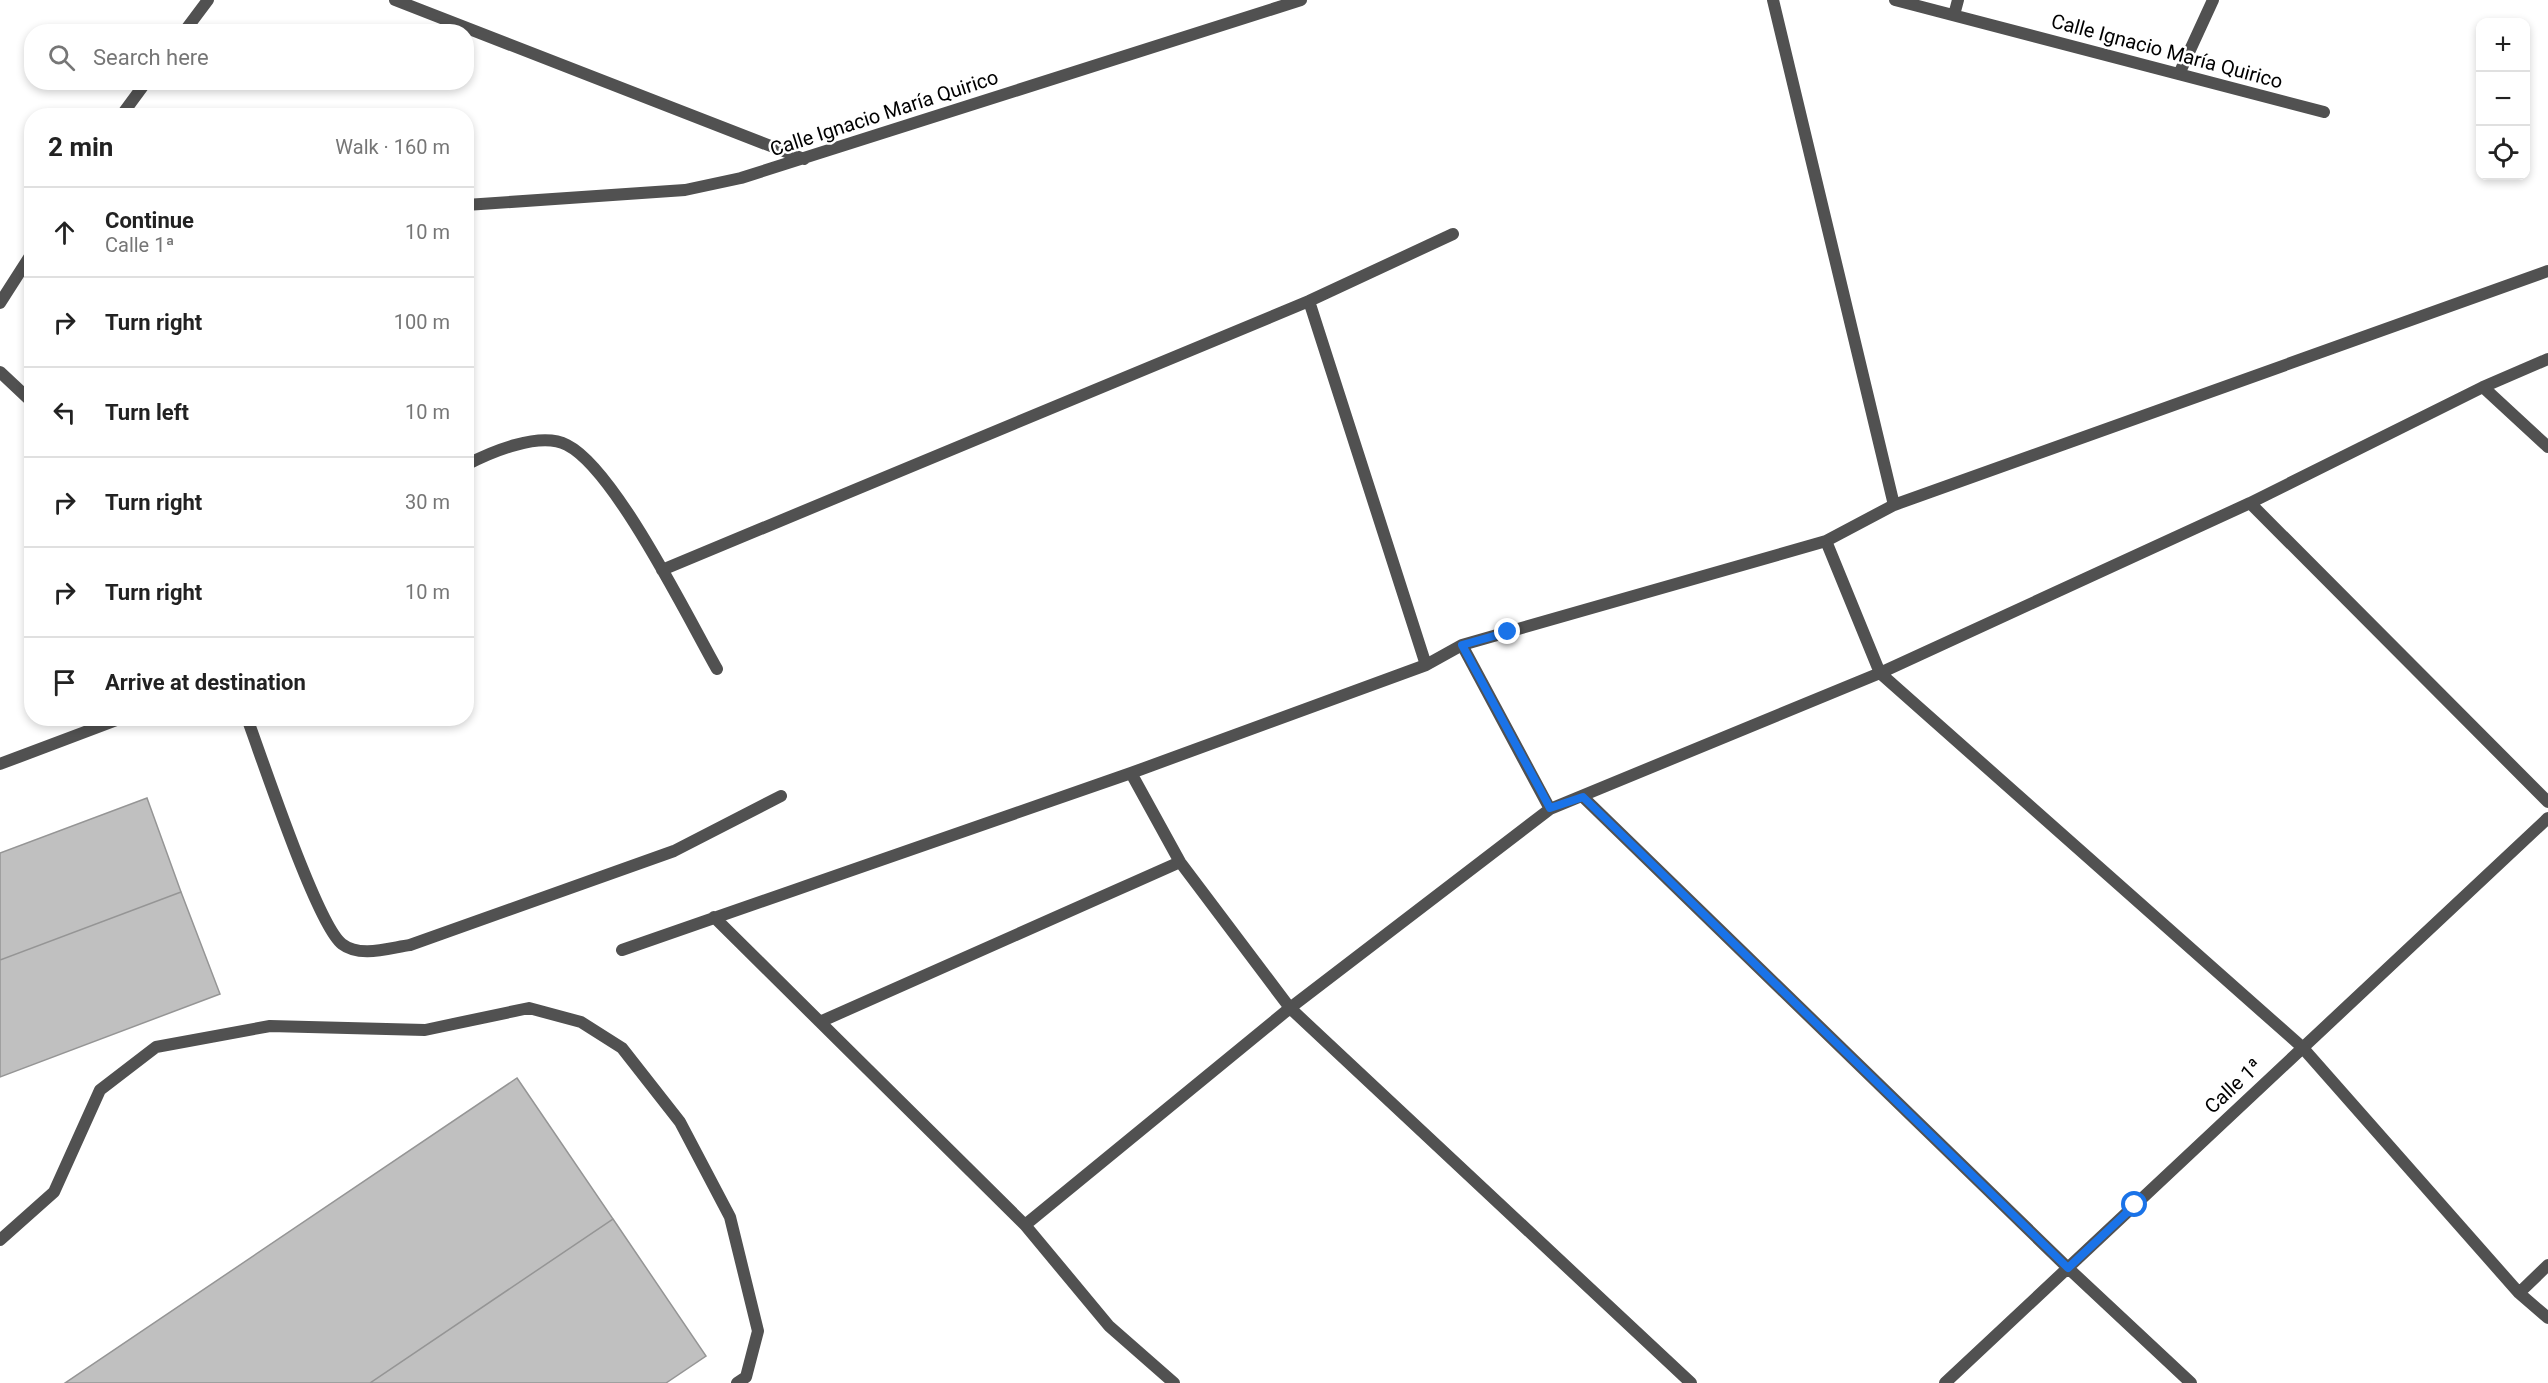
<!DOCTYPE html>
<html lang="en">
<head>
<meta charset="utf-8">
<style>
	body { margin:0; font-family:Roboto,sans-serif; background:#f6f6f6; color:#222 }
	.controls { position:absolute; right:18px; top:18px; display:grid; overflow:hidden; border-radius:12px; box-shadow:0 3px 9px #0003 }
	.controls button { width:54px; height:54px; display:grid; place-items:center; padding:0; border:0; border-bottom:2px solid #e0e0e0; background:#fff; color:#222; font:30px sans-serif }
	.stop { position:absolute; width:18px; height:18px; margin:-14px; border:4px solid #1a73e8; border-radius:50%; background:#fff }
	.stop.end { background:#1a73e8; border-color:#fff; box-shadow:0 2px 6px #0008 }
	.list { margin:0; padding:0; list-style:none }
	h2 { display:flex; justify-content:space-between; align-items:center; height:78px; margin:0; padding:0 24px; font-size:26px }
	h2 small { font-size:20px; font-weight:400; color:#767676 }
	.list li { display:grid; grid-template-columns:39px 1fr auto; gap:18px; align-items:center; box-sizing:border-box; height:90px; padding:0 24px; border-top:2px solid #e0e0e0 }
	.list b { display:block; font-size:22px; white-space:nowrap }
	.list p { margin:0; font-size:20px; white-space:nowrap; color:#767676 }
	.list em { font-size:20px; font-style:normal; color:#767676 }
	.icon { flex:none; width:33px; height:33px; fill:none; stroke:currentColor; stroke-width:2; stroke-linecap:round; stroke-linejoin:round }
	.map { position:relative; flex:none; width:2548px; height:1383px; overflow:hidden }
	.search { position:absolute; background:#fff; box-shadow:0 3px 9px #0003; left:24px; top:24px; width:450px; height:66px; display:flex; align-items:center; gap:15px; box-sizing:border-box; padding:0 21px; border-radius:24px; color:#767676; font-size:22px }
	.panel { position:absolute; background:#fff; box-shadow:0 3px 9px #0003; left:24px; top:108px; width:450px; height:618px; border-radius:24px }
	.map>svg:first-child { display:block }
	.building { fill:#c0c0c0; stroke:#959595; stroke-width:1.5 }
	.lines { fill:none; stroke-linecap:round; stroke-linejoin:round }
	.lane { stroke:#515151; stroke-width:12 }
	.street { stroke:#515151; stroke-width:12 }
	.route { stroke:#1a73e8; stroke-width:8 }
	.labels { text-anchor:middle; dominant-baseline:central; stroke-width:5; stroke-linejoin:round; paint-order:stroke }
	.street-label { font-size:20px; fill:#000; stroke:#fff }
</style>
</head>
<body>
<div class="map">
<svg width="2548" height="1383" viewBox="0 0 2548 1383">
	<rect width="100%" height="100%" fill="#fff"/>
	<path class="building" d="M147,798L181,892L0,960V853Z
		M181,892L220,994L0,1077V960Z
		M517,1078L613,1219L370,1383H65Z
		M613,1219L706,1356L666,1383H370Z"/>
	<g class="lines">
		<path class="lane" d="M0,1240L54,1192L100,1090L156,1047L270,1026L425,1030L529,1008L581,1022L622,1048L680,1122L730,1217L758,1331L746,1377L737,1383"/>
		<path class="street" d="M395,0L804,159
			M1773,0L1894,505
			M1895,0L2324,112
			M1954,15L1958,0
			M184,32L208,0
			M2179,74L2213,0
			M121,116L146,82
			M466,205L685,190L741,178L1301,0
			M1309,301L1426,665
			M0,303L32,253
			M0,372L32,402
			M2483,387L2548,447
			M466,465C491,452 540,431 567,445C615,469 688,618 717,669
			M2250,503L2548,802
			M1826,541L1880,673L2302,1047L2519,1293L2548,1318
			M662,570L1309,301L1453,234
			M1462,645L1550,809
			M247,718C262,758 317,925 342,944C360,958 389,948 410,945L674,851L781,796
			M0,764L122,718
			M1131,773L1180,862L1290,1008L1691,1383
			M1583,797L2068,1268L2191,1383
			M714,917L1025,1225L1109,1326L1174,1383
			M622,950L1131,773L1426,665L1462,645L1826,541L1894,505L2548,271
			M822,1021L1180,862
			M1025,1225L1290,1008L1550,809L1880,673L2250,503L2483,387L2548,359
			M2519,1293L2548,1265
			M1945,1383L2548,818"/>
	</g>
	<g class="lines">
		<path class="route" d="M1508,632L1462,645L1550,808L1583,797L2068,1268L2135,1205"/>
	</g>
	<g class="labels">
		<g class="street-label">
			<text transform="translate(2167 51) rotate(15)">Calle Ignacio María Quirico</text>
			<text transform="translate(884 113) rotate(-18)">Calle Ignacio María Quirico</text>
			<text transform="translate(2233 1086) rotate(-43)">Calle 1ª</text>
		</g>
	</g>
</svg>
<div class="controls">
<button>+</button>
<button>−</button>
<button><svg class="icon" aria-label="locate" viewBox="0 0 24 24"><circle cx="12" cy="12" r="6"/><path d="M12 2v4M12 18v4M2 12h4M18 12h4"/></svg></button>
</div>
<div class="stop" style="left:2135px;top:1205px"></div>
<div class="stop end" style="left:1508px;top:632px"></div>
<div class="search"><svg class="icon" aria-label="search" viewBox="0 0 24 24"><circle cx="10" cy="10" r="6"/><path d="M15 15l6 6"/></svg>Search here</div>
<section class="panel">
<h2>2 min<small>Walk · 160 m</small></h2>
<ul class="list">
<li><svg class="icon" aria-label="ahead" viewBox="0 0 24 24"><path d="M12 20V5M6 11l6-6 6 6"/></svg><div><b>Continue</b><p>Calle 1ª</p></div><em>10 m</em></li>
<li><svg class="icon" aria-label="right" viewBox="0 0 24 24"><path d="M7 20v-9h11M14 6l5 5-5 5"/></svg><div><b>Turn right</b></div><em>100 m</em></li>
<li><svg class="icon" aria-label="left" viewBox="0 0 24 24"><path d="M17 20v-9H6M10 6l-5 5 5 5"/></svg><div><b>Turn left</b></div><em>10 m</em></li>
<li><svg class="icon" aria-label="right" viewBox="0 0 24 24"><path d="M7 20v-9h11M14 6l5 5-5 5"/></svg><div><b>Turn right</b></div><em>30 m</em></li>
<li><svg class="icon" aria-label="right" viewBox="0 0 24 24"><path d="M7 20v-9h11M14 6l5 5-5 5"/></svg><div><b>Turn right</b></div><em>10 m</em></li>
<li><svg class="icon" aria-label="arrive" viewBox="0 0 24 24"><path d="M6 21V4h12l-3 4 3 4H6"/></svg><div><b>Arrive at destination</b></div></li>
</ul>
</section>
</div>
</body>
</html>
